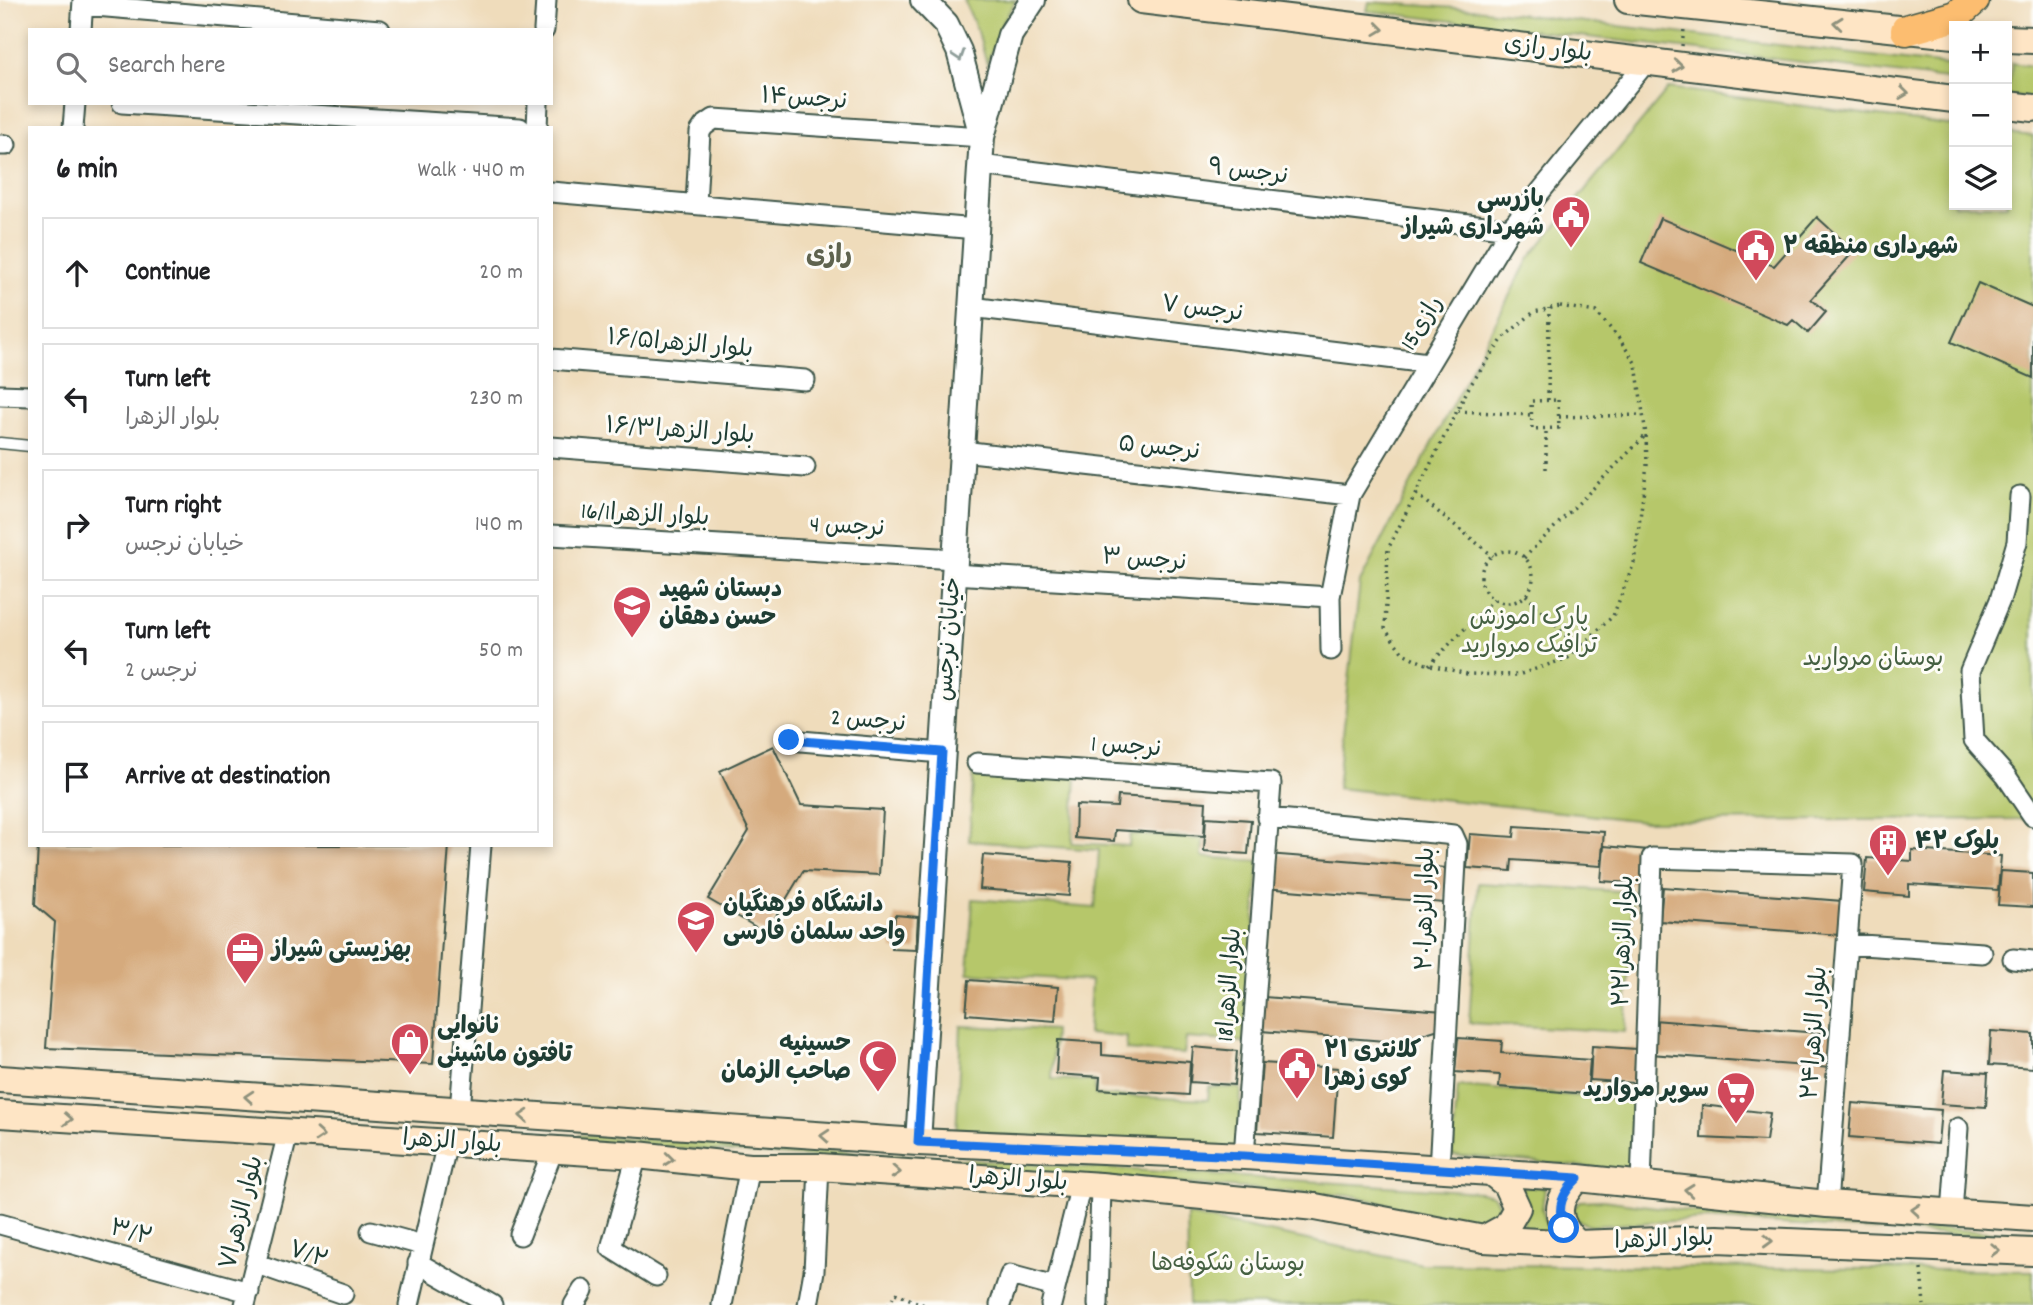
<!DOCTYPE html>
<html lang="en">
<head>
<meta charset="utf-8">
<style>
	body { margin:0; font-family:Dekko,"Playpen Sans Arabic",sans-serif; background:#f2f2f2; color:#202124 }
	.controls { position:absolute; right:21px; top:21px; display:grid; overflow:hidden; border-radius:0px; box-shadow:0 4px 10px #0003 }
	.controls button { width:63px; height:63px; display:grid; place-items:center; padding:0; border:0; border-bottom:2px solid #e0e0e0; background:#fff; color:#202124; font:35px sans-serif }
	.stop { position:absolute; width:21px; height:21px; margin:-16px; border:5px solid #1a73e8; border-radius:50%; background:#fff }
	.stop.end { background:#1a73e8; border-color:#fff; box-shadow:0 2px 7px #0008 }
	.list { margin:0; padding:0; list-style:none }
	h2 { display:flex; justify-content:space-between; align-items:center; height:91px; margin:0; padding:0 28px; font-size:30px }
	h2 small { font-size:23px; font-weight:400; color:#757577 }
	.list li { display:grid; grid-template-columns:46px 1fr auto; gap:21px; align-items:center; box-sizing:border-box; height:112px; margin:0 14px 14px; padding:0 14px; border:2px solid #e0e0e0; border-radius:0px }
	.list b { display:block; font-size:26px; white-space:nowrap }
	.list p { margin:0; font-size:23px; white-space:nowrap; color:#757577 }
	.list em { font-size:23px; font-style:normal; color:#757577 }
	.icon { flex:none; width:38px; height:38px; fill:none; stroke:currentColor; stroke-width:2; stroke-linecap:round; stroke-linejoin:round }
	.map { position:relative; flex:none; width:2033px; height:1305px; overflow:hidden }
	.search { position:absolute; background:#fff; box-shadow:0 4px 10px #0003; left:28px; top:28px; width:525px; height:77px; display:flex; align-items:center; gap:18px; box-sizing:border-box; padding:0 24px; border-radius:0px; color:#757577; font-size:26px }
	.panel { position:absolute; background:#fff; box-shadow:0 4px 10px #0003; left:28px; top:126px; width:525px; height:721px; border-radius:0px }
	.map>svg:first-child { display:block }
	.green { fill:#b6c76a; stroke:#6a824f; stroke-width:2 }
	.building { fill:#d5aa7d }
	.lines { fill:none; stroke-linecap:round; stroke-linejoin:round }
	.service-casing { stroke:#3e5548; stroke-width:13 }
	.minor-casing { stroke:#3e5548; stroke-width:23 }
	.tertiary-casing { stroke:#3e5548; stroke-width:28 }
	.secondary-casing { stroke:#3e5548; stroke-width:30 }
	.primary-casing { stroke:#3e5548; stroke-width:33 }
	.path { stroke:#3e5548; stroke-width:3.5; stroke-dasharray:2 5; stroke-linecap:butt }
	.service { stroke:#fff; stroke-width:10 }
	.minor { stroke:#fff; stroke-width:19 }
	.tertiary { stroke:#fff; stroke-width:24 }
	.secondary { stroke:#fee5c5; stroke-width:26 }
	.primary { stroke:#fcbd6f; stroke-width:30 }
	.oneway { stroke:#8e917c }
	.oneway2 { stroke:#8f9e9a }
	.route { stroke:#1a73e8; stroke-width:9 }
	.labels { text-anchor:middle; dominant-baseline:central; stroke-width:6; stroke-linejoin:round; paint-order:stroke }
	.street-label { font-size:24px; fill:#1f3d34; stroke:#fdfcf7 }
	.poi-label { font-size:24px; font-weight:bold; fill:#1f3d34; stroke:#fdfcf7; text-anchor:start }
	.park-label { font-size:24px; fill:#456042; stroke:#fdfcf7 }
	.neighbourhood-label { font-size:26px; font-weight:bold; fill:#5f634e; stroke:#fdfcf7 }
</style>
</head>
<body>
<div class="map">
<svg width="2033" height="1305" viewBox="0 0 2033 1305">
	<rect width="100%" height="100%" fill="#fdfcf7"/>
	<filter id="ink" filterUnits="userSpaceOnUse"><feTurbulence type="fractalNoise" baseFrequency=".0143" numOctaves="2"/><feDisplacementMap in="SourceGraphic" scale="14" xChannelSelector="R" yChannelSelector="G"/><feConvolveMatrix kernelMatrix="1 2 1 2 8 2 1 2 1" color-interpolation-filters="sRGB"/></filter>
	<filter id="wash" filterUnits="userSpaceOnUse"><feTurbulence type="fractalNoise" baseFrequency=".00686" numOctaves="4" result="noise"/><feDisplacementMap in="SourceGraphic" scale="28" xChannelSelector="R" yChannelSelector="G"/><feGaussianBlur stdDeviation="1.57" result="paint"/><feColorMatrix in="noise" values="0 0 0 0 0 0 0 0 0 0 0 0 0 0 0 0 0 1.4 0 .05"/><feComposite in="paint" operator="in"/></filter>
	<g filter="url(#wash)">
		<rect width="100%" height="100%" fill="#efdcbb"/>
		<path class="green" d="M964,0H1016L1002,24L987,64L978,32Z
			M1369,2L1485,10L1954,66V80L1367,11Z
			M2011,63L2033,66V98L2007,96C2007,84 2014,76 2011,63Z
			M1669,88L1954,126V205H2007V133L2033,136V819L1644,821L1337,788L1360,582L1529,258Z
			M974,768L1076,776L1072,843L1129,846L1130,834L1203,839L1202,857L1259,861L1246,1042L1186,1038L1184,1054L1126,1050L1127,1037L1088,1034L1091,981L968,973L973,899L1095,908L1099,850L969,841Z
			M1478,883L1633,892L1625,1032L1469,1023Z
			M961,1026L1054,1030L1052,1079L1095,1081V1095L1208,1100L1209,1087L1241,1088L1239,1149L956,1137Z
			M1458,1086L1638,1101L1631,1171L1452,1155Z
			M579,1135L1480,1192L1493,1195L1499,1206L1496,1214L1487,1222L1467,1225L1355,1196L578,1141Z
			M1520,1187H1545L1542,1209L1550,1236L1521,1235L1526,1211Z
			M1602,1200L1695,1212L2033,1235V1240L1704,1219L1589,1226L1576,1219L1574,1208L1580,1201Z
			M1187,1215L1422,1264L2033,1271V1305H1189Z"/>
		<g id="blocks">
			<path class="building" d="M1817,217L1854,251L1811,299L1826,312L1808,333L1793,320L1788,325L1641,263L1660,218L1774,266Z
				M1978,283L2033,307V378L1951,342Z
				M773,746L801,805L883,810L879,875L803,871L766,933L708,899L749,831L720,771Z
				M1118,796L1206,802L1204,836L1115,830L1114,841L1075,838L1076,805L1117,807Z
				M1206,817L1251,820L1248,854L1204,851Z
				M1515,826L1604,832L1601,866L1512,860L1511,871L1467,868L1470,834L1514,837Z
				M38,845H449L433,1064L46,1048L55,922L35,905Z
				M1604,846L1648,850L1646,884L1601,881Z
				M1912,850L2001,856L1998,890L1909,884V896L1864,892L1867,858L1912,861Z
				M1267,854L1446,868L1444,903L1265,888Z
				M983,855L1072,862L1069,896L980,889Z
				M2001,871L2033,873V907L1998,905Z
				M1663,887L1842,901L1839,935L1660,921Z
				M895,915L918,917L916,950L892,949Z
				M969,980L1058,987L1055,1021L966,1014Z
				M1264,997L1443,1011L1442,1028L1397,1042L1261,1031Z
				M1653,1020L1832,1034L1830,1068L1651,1054Z
				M1991,1031L2033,1034V1068L1989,1065Z
				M1458,1038L1502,1041L1501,1053L1590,1060L1587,1094L1499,1087L1500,1075L1455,1072Z
				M1058,1040L1102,1043V1055L1190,1062L1188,1095L1099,1089L1100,1077L1056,1074Z
				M1592,1046L1636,1049L1634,1083L1590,1080Z
				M1193,1047L1237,1051L1234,1085L1190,1082Z
				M1262,1063L1338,1068L1333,1137L1257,1132Z
				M1944,1070L1988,1073L1986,1107L1941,1104Z
				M1852,1103L1941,1110L1938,1144L1849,1137Z
				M1702,1105L1770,1113L1766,1141L1701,1138Z"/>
		</g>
	</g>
	<g filter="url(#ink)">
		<use href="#blocks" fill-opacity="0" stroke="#3e5548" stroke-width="2"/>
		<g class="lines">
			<g class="service-casing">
				<path id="service" d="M0,443L30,446"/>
			</g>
			<g class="minor-casing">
				<path id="minor" d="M83,5L380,30
					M81,30L83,0
					M544,30L546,0
					M122,103L520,128
					M73,128L75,103
					M537,128L538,103
					M0,145H6
					M980,165L1510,229
					M551,192L976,229
					M696,204L700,132L704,126L714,119L982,137
					M971,307L1428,363
					M551,359L805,380
					M0,395L30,396
					M551,447L805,467
					M962,451L1350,495
					M2020,496L2017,542L2000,600L1970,671L1974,740L2006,776L2033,816
					M551,535L955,559
					M954,574L1330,597
					M1331,650L1330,597L1350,495L1510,229L1646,62
					M789,740L942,753
					M977,763L1271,783L1244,1156
					M1267,818L1445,834L1453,835L1457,844L1439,1170
					M1847,944L1982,953
					M2013,959L2033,961
					M460,1111L481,845
					M637,1155L611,1248L656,1276
					M1641,1185L1652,858L1853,864L1827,1204
					M1952,1213L1958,1128
					M0,1224L249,1292
					M371,1231L422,1245
					M520,1235L553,1150
					M418,1263L492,1305
					M257,1264L343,1294
					M245,1305L288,1133
					M409,1305L447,1143
					M574,1305L583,1290
					M722,1305L750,1167
					M808,1305L814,1271L819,1167
					M1000,1305L1010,1275L1055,1287
					M1051,1305L1081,1185
					M1098,1305L1101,1186"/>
			</g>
			<g class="tertiary-casing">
				<path id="tertiary" d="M923,0L946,24L959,51L982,136
					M918,1142L982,137L1010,35L1033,0"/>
			</g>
			<g class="secondary-casing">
				<path id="secondary" d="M1141,0L1954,99
					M1628,0L1954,35
					M2007,39L2033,40
					M2007,105L2033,108
					M0,1079L918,1142L1244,1156L1491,1172L1578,1178L1827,1204L2033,1218
					M0,1114L637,1155L750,1167H819L1101,1186L1315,1207L1484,1239L1577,1244L1717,1239L2033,1252
					M1484,1239L1506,1227L1517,1208L1506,1184L1491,1172
					M1577,1244C1554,1220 1554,1201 1578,1178"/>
			</g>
			<g class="primary-casing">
				<path id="primary" d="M1906,30L1956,16L1974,0"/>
			</g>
			<path class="path" d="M1682,46L1684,29
				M1560,306L1596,312L1618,337L1636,364L1646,435L1647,465L1634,563L1613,616L1568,658L1518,675L1467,674L1423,663L1403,653L1385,629L1388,549L1469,387L1504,337L1534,312Z
				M1548,400L1549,308
				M1558,400L1559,428L1532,429L1531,401Z
				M1458,411L1531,415
				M1559,417L1643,415
				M1546,469V429
				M1416,494L1493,556
				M1481 577a26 26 0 1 1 52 0a26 26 0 1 1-52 0Z
				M1524,558L1646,435
				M1526,595L1578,648
				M1429,665L1494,599
				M1921,1269L1924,1305
				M889,1305L895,1293L924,1305"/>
			<use href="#service" class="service"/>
			<use href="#minor" class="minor"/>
			<use href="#tertiary" class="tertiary"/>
			<use href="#secondary" class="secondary"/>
			<use href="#primary" class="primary"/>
		</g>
		<defs><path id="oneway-chevron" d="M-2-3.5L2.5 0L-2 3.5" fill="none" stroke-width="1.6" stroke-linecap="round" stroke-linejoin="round" transform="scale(1.75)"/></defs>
		<g class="oneway">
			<use href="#oneway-chevron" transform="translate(1838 23) rotate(-174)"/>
			<use href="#oneway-chevron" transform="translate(1379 29) rotate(7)"/>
			<use href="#oneway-chevron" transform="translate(1678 66) rotate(7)"/>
			<use href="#oneway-chevron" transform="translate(1904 93) rotate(7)"/>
			<use href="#oneway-chevron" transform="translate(249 1097) rotate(-176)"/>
			<use href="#oneway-chevron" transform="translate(524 1116) rotate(-176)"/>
			<use href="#oneway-chevron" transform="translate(68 1119) rotate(4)"/>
			<use href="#oneway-chevron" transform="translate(320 1135) rotate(4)"/>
			<use href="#oneway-chevron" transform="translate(825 1136) rotate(-176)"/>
			<use href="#oneway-chevron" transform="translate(669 1159) rotate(6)"/>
			<use href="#oneway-chevron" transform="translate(896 1172) rotate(4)"/>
			<use href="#oneway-chevron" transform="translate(1689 1190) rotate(-174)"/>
			<use href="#oneway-chevron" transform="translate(1916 1210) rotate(-176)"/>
			<use href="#oneway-chevron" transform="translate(1768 1241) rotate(2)"/>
			<use href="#oneway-chevron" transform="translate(1995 1250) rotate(2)"/>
		</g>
		<use class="oneway2" href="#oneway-chevron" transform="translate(959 56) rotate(72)"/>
	</g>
	<g class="lines" filter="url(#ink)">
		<path class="route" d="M789,740L942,752L918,1142L1244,1156L1578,1178C1562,1193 1556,1207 1564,1228"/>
	</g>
	<defs>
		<g id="civic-pin" transform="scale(2.0125)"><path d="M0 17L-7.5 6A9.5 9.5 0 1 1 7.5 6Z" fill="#d1495b" stroke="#fdfcf7"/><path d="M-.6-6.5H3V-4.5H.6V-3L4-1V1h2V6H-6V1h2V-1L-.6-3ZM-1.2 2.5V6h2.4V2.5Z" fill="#fff"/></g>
		<g id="school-pin" transform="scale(2.0125)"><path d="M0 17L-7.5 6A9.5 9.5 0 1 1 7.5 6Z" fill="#d1495b" stroke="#fdfcf7"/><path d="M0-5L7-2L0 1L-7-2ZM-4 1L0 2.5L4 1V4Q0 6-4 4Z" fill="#fff"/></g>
		<g id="building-pin" transform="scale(2.0125)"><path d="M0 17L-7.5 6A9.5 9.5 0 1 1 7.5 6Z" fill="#d1495b" stroke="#fdfcf7"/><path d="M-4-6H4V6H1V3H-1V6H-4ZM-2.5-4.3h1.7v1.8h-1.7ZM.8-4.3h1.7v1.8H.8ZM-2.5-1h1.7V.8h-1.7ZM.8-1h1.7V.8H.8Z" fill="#fff"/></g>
		<g id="university-pin" transform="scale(2.0125)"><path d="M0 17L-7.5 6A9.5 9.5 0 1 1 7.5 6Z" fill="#d1495b" stroke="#fdfcf7"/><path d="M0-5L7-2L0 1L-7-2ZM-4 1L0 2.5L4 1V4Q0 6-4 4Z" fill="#fff"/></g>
		<g id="office-pin" transform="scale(2.0125)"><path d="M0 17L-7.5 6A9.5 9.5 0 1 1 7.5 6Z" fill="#d1495b" stroke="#fdfcf7"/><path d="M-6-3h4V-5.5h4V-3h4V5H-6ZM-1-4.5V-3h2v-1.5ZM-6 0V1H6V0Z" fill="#fff"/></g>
		<g id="shop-pin" transform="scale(2.0125)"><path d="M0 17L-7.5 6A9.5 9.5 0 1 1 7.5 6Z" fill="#d1495b" stroke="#fdfcf7"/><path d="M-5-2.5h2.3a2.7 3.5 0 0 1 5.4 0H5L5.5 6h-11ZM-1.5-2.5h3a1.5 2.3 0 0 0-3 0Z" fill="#fff"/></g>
		<g id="mosque-pin" transform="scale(2.0125)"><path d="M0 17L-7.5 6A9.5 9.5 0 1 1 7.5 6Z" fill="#d1495b" stroke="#fdfcf7"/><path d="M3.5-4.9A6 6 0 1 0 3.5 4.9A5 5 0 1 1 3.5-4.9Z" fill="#fff"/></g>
		<g id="supermarket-pin" transform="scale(2.0125)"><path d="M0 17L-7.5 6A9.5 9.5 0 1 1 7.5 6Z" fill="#d1495b" stroke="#fdfcf7"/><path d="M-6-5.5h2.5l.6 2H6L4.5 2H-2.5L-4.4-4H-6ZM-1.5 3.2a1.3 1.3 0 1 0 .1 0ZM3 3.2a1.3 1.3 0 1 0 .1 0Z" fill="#fff"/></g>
	</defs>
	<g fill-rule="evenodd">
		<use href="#civic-pin" x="1571" y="215"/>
		<use href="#civic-pin" x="1756" y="248"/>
		<use href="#school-pin" x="632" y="605"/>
		<use href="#building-pin" x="1888" y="843"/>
		<use href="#university-pin" x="696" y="920"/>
		<use href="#office-pin" x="245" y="951"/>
		<use href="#shop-pin" x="410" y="1042"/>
		<use href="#mosque-pin" x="878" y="1059"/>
		<use href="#civic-pin" x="1297" y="1066"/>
		<use href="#supermarket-pin" x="1736" y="1091"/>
	</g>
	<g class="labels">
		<g class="street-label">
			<text transform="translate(1548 50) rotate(7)">بلوار رازی</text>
			<text transform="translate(804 100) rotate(4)">نرجس۱۴</text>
			<text transform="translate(1248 173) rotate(7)">نرجس ۹</text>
			<text transform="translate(1202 310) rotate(7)">نرجس ۷</text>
			<text transform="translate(1423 324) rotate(-59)">15رازی</text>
			<text transform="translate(680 345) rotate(5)">بلوار الزهرا۱۶/۵</text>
			<text transform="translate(680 432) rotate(4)">بلوار الزهرا۱۶/۳</text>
			<text transform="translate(1159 449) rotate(6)">نرجس ۵</text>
			<text transform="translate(645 516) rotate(3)">بلوار الزهرا16/1</text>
			<text transform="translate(847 528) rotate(3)">4 نرجس</text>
			<text transform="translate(1144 561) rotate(4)">نرجس ۳</text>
			<text transform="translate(950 639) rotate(-86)">خیابان نرجس</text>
			<text transform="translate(868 722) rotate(5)">2 نرجس</text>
			<text transform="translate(1126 748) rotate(4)">1 نرجس</text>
			<text transform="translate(1427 909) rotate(-89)">بلوار الزهرا۲۰</text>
			<text transform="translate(1625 941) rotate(-88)">بلوار الزهرا۲۲</text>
			<text transform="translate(1231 985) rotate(-86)">18بلوار الزهرا</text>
			<text transform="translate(1816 1033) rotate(-86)">بلوار الزهرا۲۴</text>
			<text transform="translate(452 1143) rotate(4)">بلوار الزهرا</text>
			<text transform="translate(1018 1181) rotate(4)">بلوار الزهرا</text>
			<text transform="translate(243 1213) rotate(-76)">بلوار الزهرا۷</text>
			<text transform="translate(131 1234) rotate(15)">۳/۲</text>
			<text transform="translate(1664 1241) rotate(-2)">بلوار الزهرا</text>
			<text transform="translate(308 1256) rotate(19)">۷/۲</text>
		</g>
		<g class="poi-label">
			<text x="1544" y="201" text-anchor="end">بازرسی<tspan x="1544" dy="28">شهرداری شیراز</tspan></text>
			<text x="1783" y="248">شهرداری منطقه ۲</text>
			<text x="659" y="591">دبستان شهید<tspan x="659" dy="28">حسن دهقان</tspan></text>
			<text x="1915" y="843">بلوک ۴۲</text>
			<text x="723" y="906">دانشگاه فرهنگیان<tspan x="723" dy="28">واحد سلمان فارسی</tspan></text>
			<text x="272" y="951">بهزیستی شیراز</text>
			<text x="437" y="1028">نانوایی<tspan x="437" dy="28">تافتون ماشینی</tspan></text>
			<text x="851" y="1045" text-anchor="end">حسینیه<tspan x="851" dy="28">صاحب الزمان</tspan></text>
			<text x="1324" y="1052">کلانتری ۲۱<tspan x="1324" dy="28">کوی زهرا</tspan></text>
			<text x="1709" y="1091" text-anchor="end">سوپر مروارید</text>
		</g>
		<g class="park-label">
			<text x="1529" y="619">پارک اموزش<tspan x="1529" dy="28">ترافیک مروارید</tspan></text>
			<text x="1873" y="660">بوستان مروارید</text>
			<text x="1228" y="1265">بوستان شکوفه‌ها</text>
		</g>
		<g class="neighbourhood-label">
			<text x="829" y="256">رازی</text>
		</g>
	</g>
</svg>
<div class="controls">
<button>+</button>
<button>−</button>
<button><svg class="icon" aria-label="layers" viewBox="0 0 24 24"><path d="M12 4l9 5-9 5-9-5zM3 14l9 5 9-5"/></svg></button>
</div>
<div class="stop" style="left:1564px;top:1228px"></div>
<div class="stop end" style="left:789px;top:740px"></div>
<div class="search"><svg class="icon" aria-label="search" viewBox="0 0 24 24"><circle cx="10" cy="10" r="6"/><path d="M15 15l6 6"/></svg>Search here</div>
<section class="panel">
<h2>6 min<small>Walk · 440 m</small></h2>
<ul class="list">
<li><svg class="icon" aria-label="ahead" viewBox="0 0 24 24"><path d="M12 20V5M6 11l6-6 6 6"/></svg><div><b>Continue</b></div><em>20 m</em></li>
<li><svg class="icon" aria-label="left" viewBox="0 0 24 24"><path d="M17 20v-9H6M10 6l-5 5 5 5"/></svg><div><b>Turn left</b><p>بلوار الزهرا</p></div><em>230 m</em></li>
<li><svg class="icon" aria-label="right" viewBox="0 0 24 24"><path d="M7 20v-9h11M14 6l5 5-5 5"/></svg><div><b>Turn right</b><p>خیابان نرجس</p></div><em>140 m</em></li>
<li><svg class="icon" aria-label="left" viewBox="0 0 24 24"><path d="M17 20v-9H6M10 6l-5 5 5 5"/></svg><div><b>Turn left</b><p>2 نرجس</p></div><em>50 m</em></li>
<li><svg class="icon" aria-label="arrive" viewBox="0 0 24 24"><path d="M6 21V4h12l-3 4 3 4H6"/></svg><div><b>Arrive at destination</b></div></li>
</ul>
</section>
</div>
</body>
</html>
